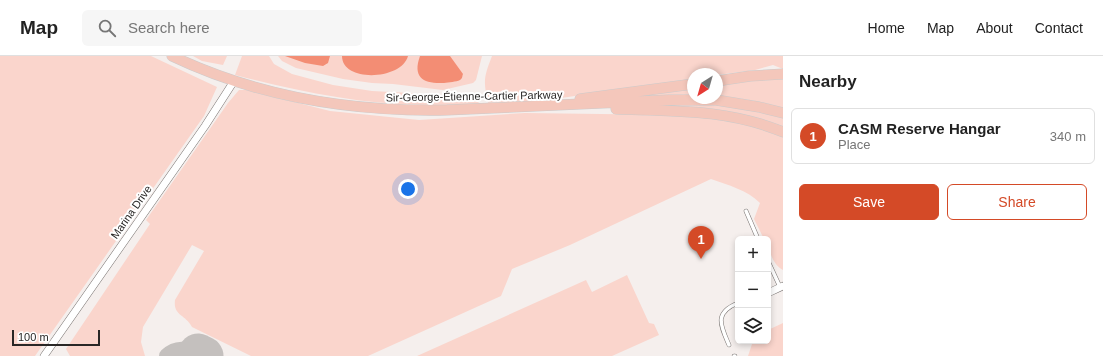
<!DOCTYPE html>
<html lang="en">
<head>
<meta charset="utf-8">
<style>
	body { margin:0; font-family:Helvetica,sans-serif; background:#f6f6f6; color:#222 }
	.controls { position:absolute; right:12px; bottom:12px; display:grid; overflow:hidden; border-radius:6px; box-shadow:0 2px 6px #0003 }
	.controls button { width:36px; height:36px; display:grid; place-items:center; padding:0; border:0; border-bottom:1px solid #e0e0e0; background:#fff; color:#222; font:20px sans-serif }
	.compass { position:absolute; left:687px; top:12px; width:36px; height:36px; border-radius:50%; background:#fff; box-shadow:0 2px 6px #0003; rotate:217deg }
	.scale { position:absolute; left:12px; bottom:10px; width:88px; box-sizing:border-box; padding-left:4px; border:2px solid #292726; border-top:0; font-size:11px; line-height:14px; white-space:nowrap; color:#292726; -webkit-text-stroke:3px #fff; paint-order:stroke }
	.you { position:absolute; left:408px; top:133px; width:14px; height:14px; margin:-10px; border:3px solid #fff; border-radius:50%; background:#1a73e8; box-shadow:0 0 0 6px #1a73e833 }
	.badge { display:grid; place-items:center; width:26px; height:26px; border-radius:50%; background:#d44a27; color:#fff; font-size:13px; font-weight:700 }
	.pin { position:absolute; translate:-50% -33px; filter:drop-shadow(0 1px 2px #0008) }
	.pin::after { content:''; position:absolute; top:21px; width:14px; height:12px; background:inherit; clip-path:polygon(0 0,100% 0,50% 100%) }
	.list { margin:0; padding:0; list-style:none }
	h2 { display:flex; justify-content:space-between; align-items:center; height:52px; margin:0; padding:0 16px; font-size:17px }
	h2 small { font-size:13px; font-weight:400; color:#767676 }
	.list li { display:grid; grid-template-columns:26px 1fr auto; gap:12px; align-items:center; box-sizing:border-box; height:56px; margin:0 8px 8px; padding:0 8px; border:1px solid #e0e0e0; border-radius:6px }
	.list b { display:block; font-size:15px; white-space:nowrap }
	.list p { margin:0; font-size:13px; white-space:nowrap; color:#767676 }
	.list em { font-size:13px; font-style:normal; color:#767676 }
	.actions { display:flex; gap:8px; padding:12px 16px }
	.actions a { flex:1; padding:9px 0; border:1px solid #d44a27; border-radius:6px; text-align:center; font-size:14px; color:#d44a27 }
	.actions .main { background:#d44a27; color:#fff }
	.icon { flex:none; width:22px; height:22px; fill:none; stroke:currentColor; stroke-width:2; stroke-linecap:round; stroke-linejoin:round }
	.map { position:relative; flex:none; width:783px; height:300px; overflow:hidden }
	header { display:flex; align-items:center; gap:24px; box-sizing:border-box; height:56px; padding:0 20px; background:#fff; border-bottom:1px solid #e0e0e0 }
	header strong { font-size:19px }
	nav { display:flex; gap:22px; margin-inline-start:auto; font-size:14px }
	.search { width:280px; height:36px; background:#f6f6f6; display:flex; align-items:center; gap:10px; box-sizing:border-box; padding:0 14px; border-radius:6px; color:#767676; font-size:15px }
	main { display:flex }
	aside { flex:1; background:#fff }
	.map>svg:first-child { display:block }
	.green { fill:#fad5cc }
	.water { fill:#f38d74 }
	.lines { fill:none; stroke-linecap:round; stroke-linejoin:round }
	.taxiway { stroke:#c4c0be; stroke-width:16 }
	.runway { stroke:#c4c0be; stroke-width:39 }
	.service-casing { stroke:#797472; stroke-width:4.5 }
	.minor-casing { stroke:#797472; stroke-width:8 }
	.primary-casing { stroke:#cccbcb; stroke-width:11 }
	.service { stroke:#fff; stroke-width:3.5 }
	.minor { stroke:#fff; stroke-width:7 }
	.primary { stroke:#f4c7bb; stroke-width:10 }
	.labels { text-anchor:middle; dominant-baseline:central; stroke-width:4; stroke-linejoin:round; paint-order:stroke }
	.street-label { font-size:11px; fill:#292726; stroke:#fff }
</style>
</head>
<body>
<header>
<strong>Map</strong>
<div class="search"><svg class="icon" aria-label="search" viewBox="0 0 24 24"><circle cx="10" cy="10" r="6"/><path d="M15 15l6 6"/></svg>Search here</div>
<nav><a>Home</a><a>Map</a><a>About</a><a>Contact</a></nav>
</header>
<main>
<div class="map">
<svg width="783" height="300" viewBox="0 0 783 300">
	<rect width="100%" height="100%" fill="#f5efed"/>
	<path class="green" d="M0,0H151L217,31L204,60L35,300H0Z
		M193,0H227L223,9L202,5Z
		M242,0H269L274,8L292,18L333,29L372,35L410,37L441,43L476,38L479,48C460,48 440,50 421,49C358,48 296,35 235,19Z
		M278,0H482L476,24L473,27L443,34L393,28L372,27L343,23L296,12L282,5Z
		M492,0H783V13L773,9L755,14L717,19V18H693V23L547,44L488,47C483,24 484,21 492,0Z
		M783,21V52C761,45 740,42 717,40V28Z
		M693,31V39L619,42Z
		M239,34H247L330,55L419,64L525,57L677,59L714,62L751,68L783,80V214C773,209 768,194 768,183H764L754,163L760,147C747,134 728,129 711,123L570,189L512,213L501,240L368,300H251L192,271C185,258 173,260 175,244L204,195L192,189L143,271L141,286L145,300H70L66,293L150,168L146,164L228,47Z
		M698,47L727,49L783,61V73L640,51Z
		M627,219L649,267L654,268L659,279L612,300H417L586,224L592,236Z
		M783,267V300H748L753,285H768V274Z"/>
	<path class="water" d="M285,0H330L328,7L323,10L305,7Z
		M342,0H408C402,24 342,27 342,0Z
		M420,0H450L463,18C462,20 463,22 460,24C456,26 449,26 444,27C424,28 412,22 420,0Z"/>
	<g class="lines">
		<path class="taxiway" d="M167,300C176,291 187,293 198,297"/>
		<path class="runway" d="M198,297L204,300"/>
		<g class="service-casing">
			<path id="service" d="M746,155L758,183
				M768,205L780,231
				M729,289C721,270 713,257 738,247
				M734,300H735"/>
		</g>
		<g class="minor-casing">
			<path id="minor" d="M768,237L783,230
				M44,300L205,70L234,25"/>
		</g>
		<g class="primary-casing">
			<path id="primary" d="M172,0C258,41 352,56 447,54L669,44H716L759,51L783,57
				M717,25L750,20L783,18
				M580,43L693,28
				M616,53C674,55 728,53 783,76"/>
		</g>
		<use href="#service" class="service"/>
		<use href="#minor" class="minor"/>
		<use href="#primary" class="primary"/>
	</g>
	<g class="labels">
		<g class="street-label">
			<text transform="translate(474 40) rotate(-1)">Sir-George-Étienne-Cartier Parkway</text>
			<text transform="translate(131 156) rotate(-55)">Marina Drive</text>
		</g>
	</g>
</svg>
<div class="controls">
<button>+</button>
<button>−</button>
<button><svg class="icon" aria-label="layers" viewBox="0 0 24 24"><path d="M12 4l9 5-9 5-9-5zM3 14l9 5 9-5"/></svg></button>
</div>
<svg class="compass" viewBox="-18 -18 36 36"><path d="M0-13l5 13h-10z" fill="#e53935"/><path d="M0 13l5-13h-10z" fill="#767676"/></svg>
<div class="scale">100 m</div>
<div class="you"></div>
<div class="pin badge" style="left:701px;top:203px">1</div>
</div>
<aside>
<h2>Nearby<small></small></h2>
<ul class="list">
<li><span class="badge">1</span><div><b>CASM Reserve Hangar</b><p>Place</p></div><em>340 m</em></li>
</ul>
<div class="actions"><a class="main">Save</a><a>Share</a></div>
</aside>
</main>
</body>
</html>
